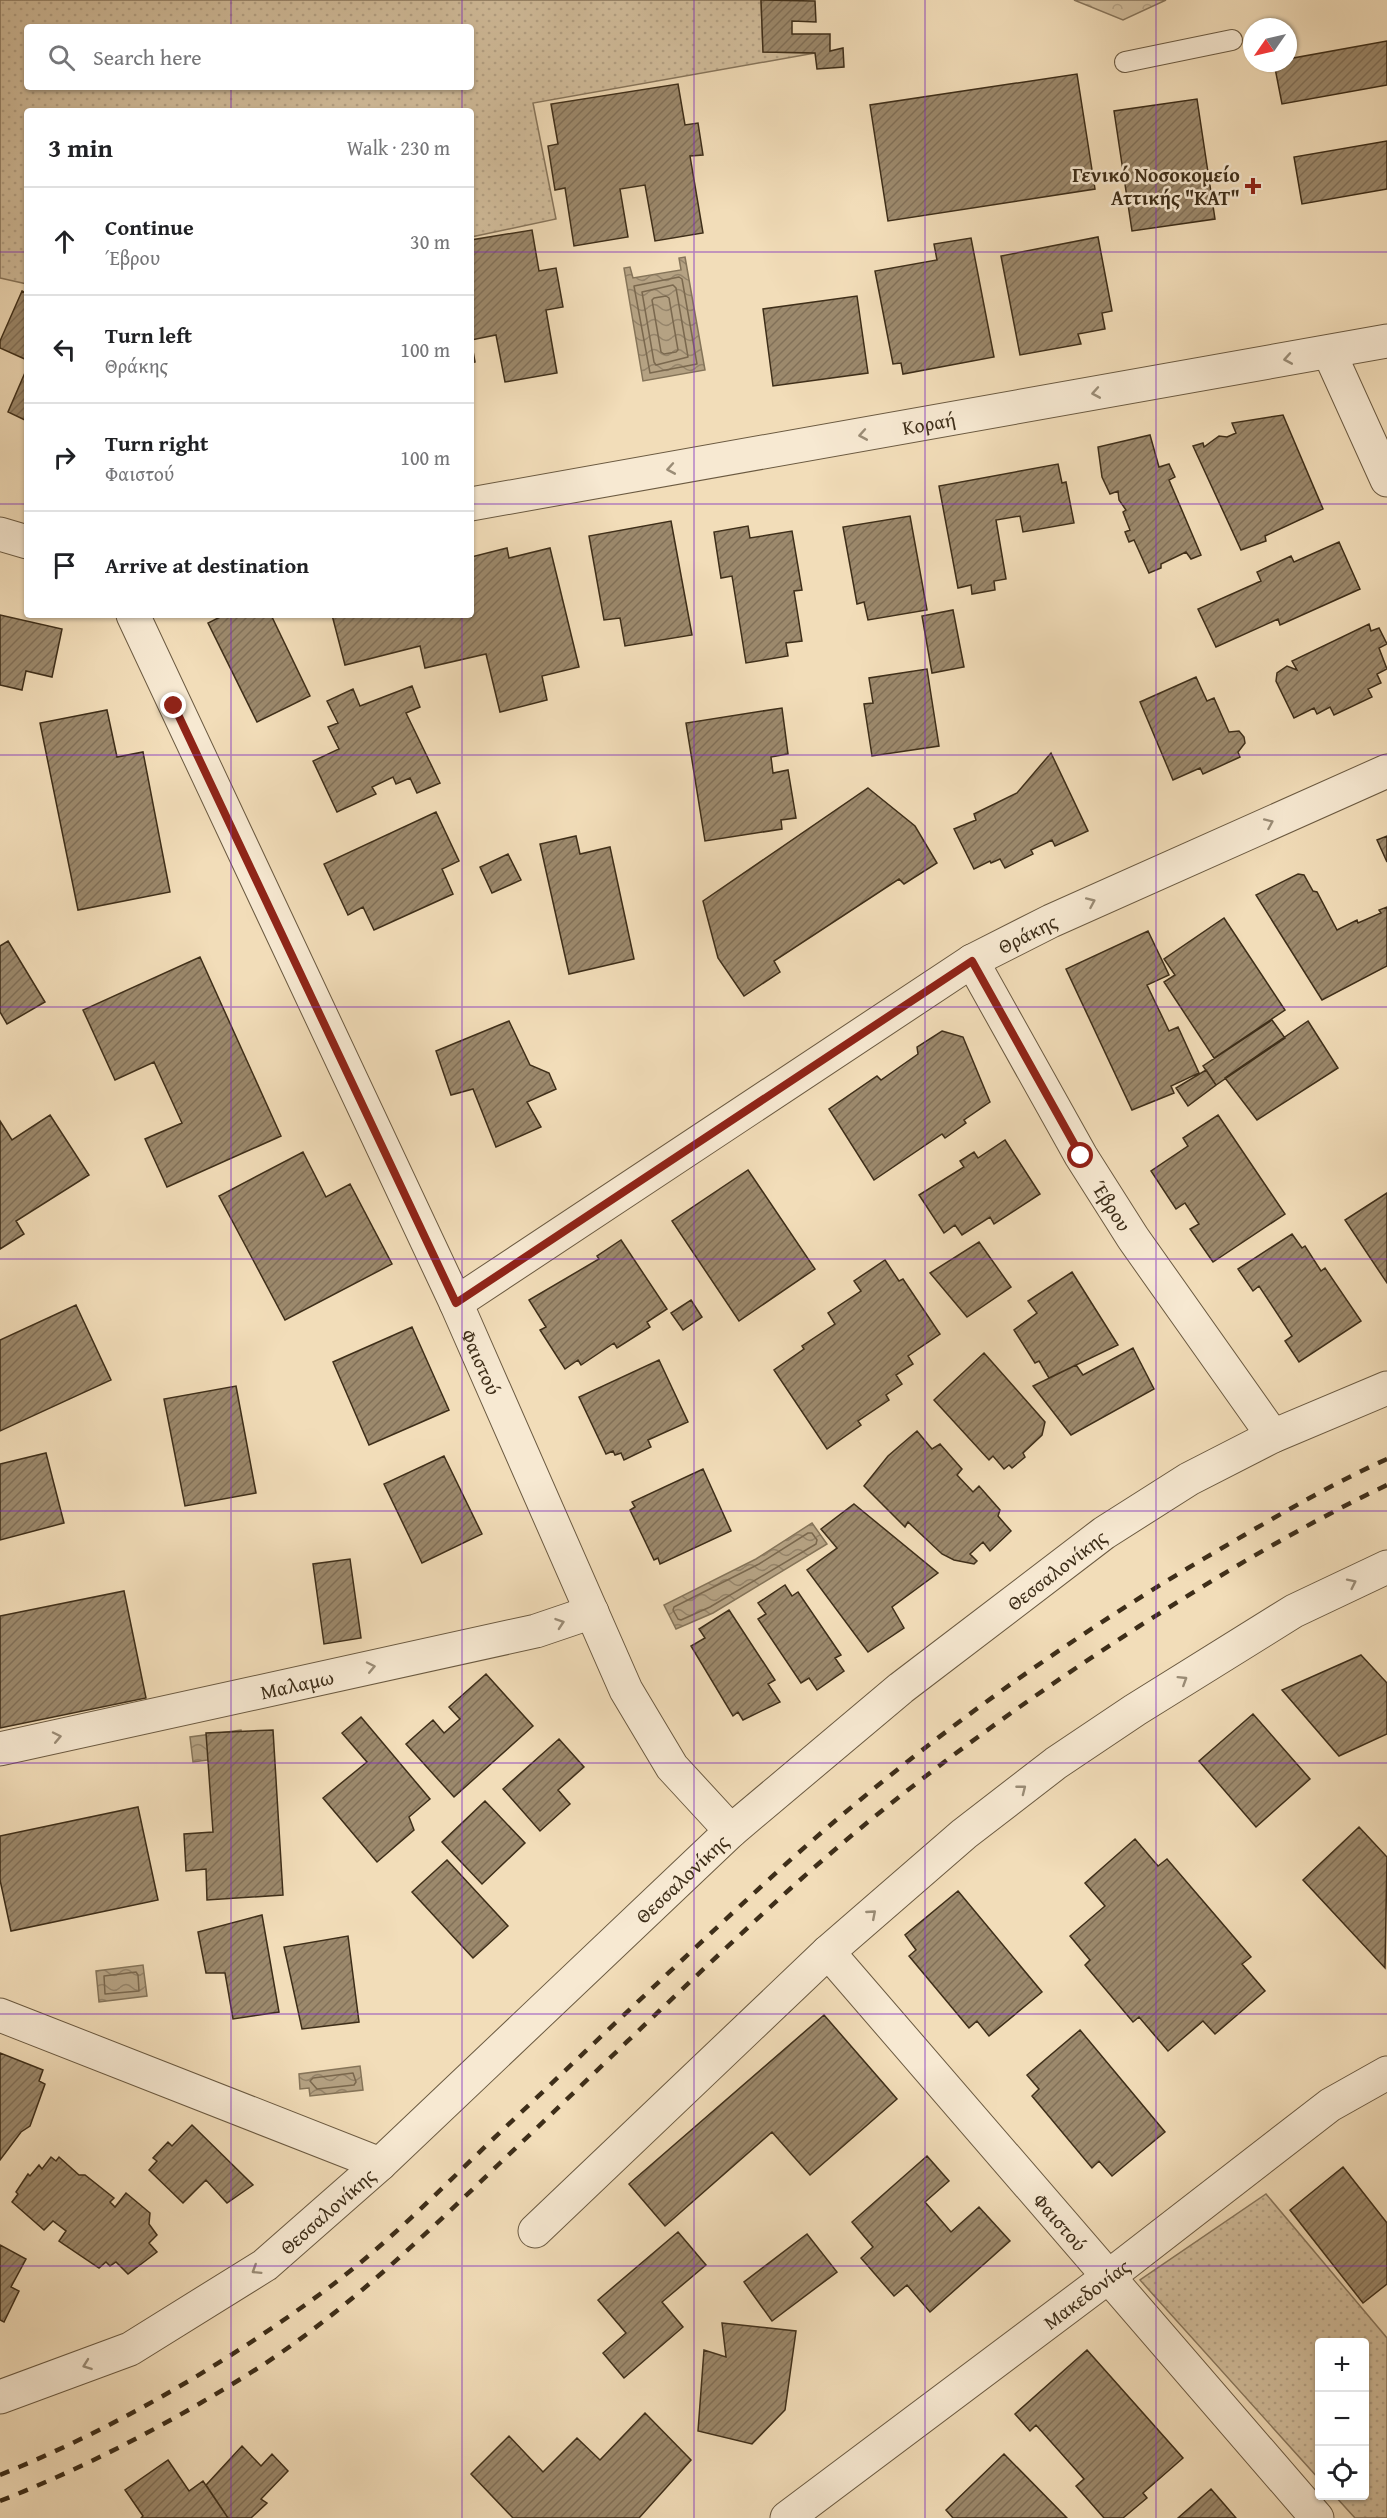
<!DOCTYPE html>
<html lang="en">
<head>
<meta charset="utf-8">
<style>
	body { margin:0; font-family:"Gentium Book Plus",serif; background:#f2f2f2; color:#202124 }
	.controls { position:absolute; right:18px; bottom:18px; display:grid; overflow:hidden; border-radius:6px; box-shadow:0 2px 4px #0004 }
	.controls button { width:54px; height:54px; display:grid; place-items:center; padding:0; border:0; border-bottom:2px solid #e0e0e0; background:#fff; color:#202124; font:30px sans-serif }
	.compass { position:absolute; left:1243px; top:18px; width:54px; height:54px; border-radius:50%; background:#fff; box-shadow:0 2px 4px #0004; rotate:236deg }
	.stop { position:absolute; width:18px; height:18px; margin:-14px; border:4px solid #8f2418; border-radius:50%; background:#fff }
	.stop.end { background:#8f2418; border-color:#fff; box-shadow:0 2px 6px #0008 }
	.list { margin:0; padding:0; list-style:none }
	h2 { display:flex; justify-content:space-between; align-items:center; height:78px; margin:0; padding:0 24px; font-size:26px }
	h2 small { font-size:20px; font-weight:400; color:#757577 }
	.list li { display:grid; grid-template-columns:39px 1fr auto; gap:18px; align-items:center; box-sizing:border-box; height:108px; padding:0 24px; border-top:2px solid #e0e0e0 }
	.list b { display:block; font-size:22px; white-space:nowrap }
	.list p { margin:0; font-size:20px; white-space:nowrap; color:#757577 }
	.list em { font-size:20px; font-style:normal; color:#757577 }
	.icon { flex:none; width:33px; height:33px; fill:none; stroke:currentColor; stroke-width:2; stroke-linecap:round; stroke-linejoin:round }
	.map { position:relative; flex:none; width:1387px; height:2518px; overflow:hidden }
	.search { position:absolute; background:#fff; box-shadow:0 2px 4px #0004; left:24px; top:24px; width:450px; height:66px; display:flex; align-items:center; gap:15px; box-sizing:border-box; padding:0 21px; border-radius:6px; color:#757577; font-size:22px }
	.panel { position:absolute; background:#fff; box-shadow:0 2px 4px #0004; left:24px; top:108px; width:450px; height:510px; border-radius:6px }
	.map>svg:first-child { display:block }
	.grass { fill:url(#grass-dots); stroke:#88765c; stroke-width:1.5; fill-rule:evenodd }
	.forest { fill:url(#forest-crowns); stroke:#88765c; stroke-width:1.5 }
	.water { fill:url(#water-waves); stroke:#857459; stroke-width:1.5 }
	.lines { fill:none; stroke-linecap:round; stroke-linejoin:round }
	.shore { stroke:#7a684e; stroke-width:1.5 }
	.building { fill:url(#building-hatch); stroke:#3e2e19; stroke-width:1.5 }
	.service-casing { stroke:#6b5a41; stroke-width:22 }
	.minor-casing { stroke:#6b5a41; stroke-width:35 }
	.service { stroke:#f7e9d2; stroke-width:20 }
	.minor { stroke:#f7e9d2; stroke-width:33 }
	.rail { stroke:#3e2e19; stroke-width:4.5; stroke-dasharray:10 10; stroke-linecap:butt }
	.oneway { stroke:#9a8c76 }
	.route { stroke:#8f2418; stroke-width:8 }
	.grid { fill:none; stroke:#7b2cbf; stroke-width:1.5; stroke-opacity:0.55 }
	.poi-dot { fill:#8f2418; stroke:#f7e9d2; stroke-width:2 }
	.labels { text-anchor:middle; dominant-baseline:central; stroke-width:5; stroke-linejoin:round; paint-order:stroke }
	.poi-label { font-size:20px; font-weight:bold; fill:#3e2e19; stroke:#f7e9d2; text-anchor:end }
	.street-label { font-size:20px; fill:#3e2e19; stroke:#f7e9d2 }
</style>
</head>
<body>
<div class="map">
<svg width="1387" height="2518" viewBox="0 0 1387 2518">
	<defs>
		<pattern id="grass-dots" width="8" height="8" patternUnits="userSpaceOnUse" patternTransform="scale(1.5)"><rect width="8" height="8" fill="#d3bf9e"/><path d="M2 2h.1M6 6h.1" fill="none" stroke="#b6a488" stroke-width="1.8" stroke-linecap="round"/></pattern>
		<pattern id="forest-crowns" width="20" height="18" patternUnits="userSpaceOnUse" patternTransform="scale(1.5)"><rect width="20" height="18" fill="#d3bf9e"/><path d="M2 6a3 3 0 1 1 6 0M12 15a3 3 0 1 1 6 0" fill="none" stroke="#b6a488"/></pattern>
		<pattern id="water-waves" width="16" height="10" patternUnits="userSpaceOnUse" patternTransform="scale(1.5)"><rect width="16" height="10" fill="#b5a283"/><path d="M0 5q4-4 8 0t8 0" fill="none" stroke="#95846a"/></pattern>
		<pattern id="building-hatch" width="6" height="6" patternUnits="userSpaceOnUse" patternTransform="scale(1.5)"><rect width="6" height="6" fill="#9c896c"/><path d="M-1 1l2-2M0 6l6-6M5 7l2-2" fill="none" stroke="#817058"/></pattern>
	</defs>
	<rect width="100%" height="100%" fill="#f2ddb9"/>
	<filter id="stains"><feTurbulence type="fractalNoise" baseFrequency=".00333" numOctaves="4"/><feColorMatrix values="0 0 0 0 .2 0 0 0 0 .09 0 0 0 0 .02 0 0 0 .5 -.17"/></filter>
	<radialGradient id="worn" r=".72"><stop offset=".6" stop-color="#630" stop-opacity="0"/><stop offset="1" stop-color="#630" stop-opacity=".3"/></radialGradient>
	<path class="grass" d="M0,0H761L763,52L815,53L533,103L556,219L471,237V111H27V284L0,278ZM27,27H471V87H27Z
		M1266,2194L1387,2338V2518H1355L1335,2496H1364V2342H1320L1319,2479L1140,2280Z"/>
	<path class="forest" d="M1074,0H1166L1123,20Z"/>
	<path class="water" d="M685,257L705,370L643,381L624,268L630,267L633,278L681,270L679,258Z
		M812,1523L827,1544L713,1613L676,1629L664,1605L756,1559Z
		M241,1730L245,1755L193,1762L190,1737Z
		M143,1965L147,1996L99,2002L96,1971Z
		M360,2066L363,2090L310,2096L309,2088L300,2089L299,2074Z"/>
	<g class="lines">
		<path class="shore" d="M679,277L682,279L697,364L650,373L634,286Z
			M673,285L676,288L688,357L656,365L654,362L642,292Z
			M666,296L669,298L678,350L676,352L664,354L661,352L652,300L654,298Z
			M808,1533H812L817,1540L816,1544L710,1607L681,1620L678,1619L673,1610L674,1607L759,1564Z
			M136,1972L138,1975L139,1991L105,1994L104,1976Z
			M353,2073L356,2082L354,2085L317,2089L310,2081L313,2078Z"/>
	</g>
	<path class="building" d="M761,0L815,1L816,22L792,21V34H830V51L843,48L844,67L817,69L815,53L763,52Z
		M1387,41V85L1282,104L1274,63H1288V59Z
		M1077,74L1095,189L888,221L870,105Z
		M678,84L685,125L698,123L703,155L690,156L703,233L655,241L645,185L620,189L628,237L574,246L565,188L555,190L548,146L558,144L551,104Z
		M1197,99L1215,219L1132,231L1114,111Z
		M1387,141V189L1302,204L1294,157Z
		M532,230L539,271L556,268L563,307L546,310L557,373L505,382L496,335L471,340L475,362L471,363V240Z
		M1098,237L1112,311L1102,313L1105,329L1078,334L1081,344L1020,355L1001,256Z
		M971,238L994,357L903,374L901,363L893,364L875,271L937,260L934,244Z
		M22,291L27,294V360L0,348V341Z
		M857,296L868,373L773,386L763,309Z
		M27,368V421L8,412Z
		M1283,415L1323,509L1265,536L1266,541L1241,550L1193,446L1203,443L1204,447L1219,436L1227,437L1236,433L1232,423Z
		M1150,435L1159,467L1169,464L1175,477L1169,480L1201,555L1191,559L1186,552L1161,564V568L1149,573L1134,540L1129,542L1125,532L1130,530L1123,512L1126,510L1119,500L1118,491L1110,494L1102,477L1098,447Z
		M1058,464L1062,483L1066,482L1074,523L1023,532L1020,516L996,520L1006,579L994,581L995,590L972,594L971,585L958,588L939,486Z
		M910,516L927,610L868,620L864,602L857,604L843,527Z
		M671,521L692,635L625,646L620,618L604,620L589,536Z
		M748,526L750,538L792,531L802,590L794,591L802,641L786,643L788,656L746,663L732,576L721,578L714,532Z
		M1339,542L1360,589L1280,625L1278,619L1216,647L1198,609L1261,581L1257,572L1291,556L1294,562Z
		M507,548L509,558L550,548L579,667L542,676L547,700L500,712L486,654L425,668L420,646L345,665L332,615H471V557Z
		M953,610L964,667L932,673L922,616Z
		M0,615L62,629L52,677L26,671L22,690L0,685Z
		M224,615H271L310,696L257,722L208,623Z
		M1369,624L1371,631L1379,628L1387,644L1379,648L1387,669L1377,674L1381,683L1368,689L1372,697L1334,715L1330,707L1317,714L1314,708L1294,718L1276,681L1277,673L1287,666L1297,670L1292,661Z
		M927,669L939,746L872,756L864,704L873,703L869,678Z
		M1196,677L1207,701L1214,698L1229,732L1239,731L1244,737L1245,743L1238,752L1240,757L1203,774L1200,768L1173,780L1140,702Z
		M412,686L420,707L406,713L440,783L417,793L410,778L396,784L393,777L372,787L376,794L337,812L313,761L339,749L328,727L338,723L327,701L353,689L360,706Z
		M782,708L788,754L771,757L773,773L788,770L796,818L781,820L782,829L705,841L686,723Z
		M107,710L117,757L143,752L170,892L78,910L40,723Z
		M1051,753L1088,831L1055,846L1052,840L1031,850L1033,854L1005,868L1000,859L991,863L990,861L974,869L954,829L976,820L974,814L1017,793Z
		M868,788L915,826L937,863L904,884L899,879L774,961L780,972L744,996L718,958L703,901Z
		M436,812L459,861L442,869L453,894L374,930L363,907L348,915L324,864Z
		M576,836L580,854L610,847L634,959L569,974L540,844Z
		M1387,836V862L1377,840Z
		M508,854L521,880L492,893L480,867Z
		M1298,874L1304,875L1313,891L1317,892L1337,930L1357,920L1358,923L1381,913L1379,910L1387,907V966L1322,1000L1256,895Z
		M1224,918L1285,1010L1214,1058L1164,982L1175,975L1164,959Z
		M1148,931L1169,975L1147,985L1169,1031L1178,1027L1199,1073L1171,1086L1174,1093L1132,1110L1066,969Z
		M8,941L45,1002L7,1024L0,1012V946Z
		M200,957L281,1136L167,1187L145,1139L182,1123L154,1062L115,1080L83,1010Z
		M1272,1020L1285,1038L1216,1085L1203,1066Z
		M509,1021L530,1065L549,1073L556,1089L527,1102L541,1127L496,1147L473,1089L451,1095L436,1051Z
		M1308,1021L1338,1068L1257,1120L1225,1078Z
		M942,1031L963,1037L990,1102L964,1120L966,1123L945,1138L942,1134L874,1180L829,1109L877,1076L881,1080L918,1054L917,1047Z
		M1206,1070L1216,1085L1188,1106L1176,1088Z
		M50,1115L89,1175L16,1221L24,1234L0,1249V1121L12,1140Z
		M1218,1115L1285,1214L1213,1262L1190,1229L1199,1224L1185,1203L1176,1209L1151,1171L1188,1146L1183,1138Z
		M1005,1140L1040,1194L994,1224L990,1217L962,1235L955,1225L944,1233L919,1195L964,1167L960,1161L974,1152L978,1158Z
		M303,1152L326,1197L350,1184L392,1264L285,1320L219,1196Z
		M748,1170L815,1269L739,1321L672,1221Z
		M1387,1193V1283L1345,1220Z
		M1292,1234L1302,1248L1305,1246L1321,1271L1325,1268L1361,1321L1299,1362L1285,1341L1292,1336L1259,1286L1253,1291L1238,1269Z
		M621,1240L667,1309L647,1322L650,1327L617,1348L614,1343L581,1365L578,1360L565,1369L540,1330L546,1327L529,1300L599,1259L597,1256Z
		M979,1242L1011,1287L967,1317L930,1273Z
		M885,1260L899,1281L903,1279L940,1334L908,1356L913,1364L896,1375L902,1384L886,1395L889,1400L858,1421L861,1425L827,1449L774,1370L804,1349L802,1346L835,1324L828,1313L861,1291L854,1281Z
		M1072,1272L1118,1345L1049,1378L1039,1361L1035,1363L1014,1330L1037,1313L1028,1301Z
		M691,1300L702,1317L683,1330L671,1313Z
		M76,1305L111,1380L0,1431V1340Z
		M412,1327L449,1410L369,1445L333,1362Z
		M1133,1348L1154,1389L1071,1435L1033,1386L1076,1365L1083,1375Z
		M984,1353L1045,1422L1042,1435L1023,1453L1025,1457L1012,1468L1009,1465L1004,1469L993,1456L989,1460L934,1400Z
		M659,1360L688,1422L648,1440L651,1447L624,1460L621,1453L615,1455L613,1451L606,1454L579,1397Z
		M236,1386L256,1493L185,1506L164,1399Z
		M917,1431L932,1449L940,1444L962,1469L957,1475L973,1492L979,1486L1000,1510L998,1516L1011,1531L990,1551L983,1542L970,1554L977,1561L974,1564L954,1560L942,1554L908,1522L905,1527L864,1486L888,1456Z
		M46,1453L64,1523L0,1540V1464Z
		M444,1456L482,1534L422,1563L384,1484Z
		M703,1469L731,1531L660,1564L658,1558L654,1560L630,1510L635,1507L632,1502Z
		M854,1504L938,1573L892,1607L904,1628L868,1652L807,1570L837,1548L821,1529Z
		M350,1559L361,1638L324,1644L313,1564Z
		M785,1585L792,1596L798,1592L841,1655L835,1658L844,1671L817,1690L809,1678L801,1683L758,1619L766,1614L758,1603Z
		M124,1591L146,1698L0,1728V1616Z
		M729,1610L775,1680L768,1684L780,1702L743,1720L738,1712L733,1716L691,1646L705,1638L699,1629Z
		M1361,1655L1387,1683V1734L1339,1756L1282,1690Z
		M486,1674L533,1726L454,1797L406,1744L433,1720L444,1733L460,1719L449,1707Z
		M1253,1714L1310,1779L1256,1827L1199,1761Z
		M361,1717L430,1799L409,1817L414,1830L377,1862L323,1798L367,1762L342,1733Z
		M273,1730L283,1895L207,1900L206,1869L186,1871L184,1834L213,1832L206,1733Z
		M559,1739L584,1767L558,1790L570,1804L540,1831L503,1789Z
		M485,1801L525,1843L482,1884L442,1842Z
		M138,1807L158,1900L11,1931L0,1880V1836Z
		M1359,1827L1387,1857L1385,1968L1303,1880Z
		M1135,1839L1158,1866L1167,1859L1251,1957L1242,1964L1265,1991L1215,2034L1203,2021L1168,2051L1139,2017L1133,2022L1085,1965L1090,1960L1070,1936L1105,1906L1085,1883Z
		M447,1860L508,1926L473,1958L412,1892Z
		M958,1891L1042,1992L989,2036L977,2021L969,2028L909,1956L916,1950L905,1935Z
		M262,1915L279,2012L233,2019L225,1973H206L198,1932Z
		M348,1936L359,2022L302,2029L284,1947Z
		M824,2015L897,2099L810,2175L772,2132L665,2226L629,2184Z
		M1080,2030L1165,2132L1112,2176L1099,2161L1092,2168L1032,2096L1039,2089L1027,2075Z
		M0,2053L43,2070L39,2081L45,2084L30,2126L21,2132L0,2160Z
		M192,2125L253,2185L227,2203L206,2180L183,2203L149,2170L157,2161L153,2158L168,2142L172,2146Z
		M927,2156L949,2181L925,2202L951,2232L979,2207L1010,2241L930,2312L907,2285L894,2296L861,2258L873,2247L852,2222Z
		M51,2157L56,2161L59,2157L79,2175H85L114,2198L110,2202L115,2207L126,2193L150,2213L149,2224L157,2235L149,2243L157,2252L128,2274L116,2262L110,2266L106,2262L99,2268L59,2241L66,2231L53,2221L44,2230L12,2202L18,2194L16,2192L28,2174L30,2176L39,2165L42,2169Z
		M1343,2167L1387,2223V2284L1363,2303L1290,2210Z
		M678,2232L706,2265L662,2302L683,2327L624,2378L603,2353L626,2333L598,2300Z
		M807,2234L837,2272L772,2321L744,2282Z
		M0,2245L26,2259L11,2287L19,2291L4,2322L0,2320Z
		M722,2323L796,2331L785,2410L752,2444L698,2431L704,2350L726,2357Z
		M1087,2350L1183,2458L1143,2493L1147,2498L1123,2518H1104L1076,2486L1084,2479L1036,2425L1030,2431L1015,2414Z
		M645,2413L691,2460L639,2518H513L471,2474L509,2436L543,2472L577,2438L600,2460Z
		M242,2446L261,2466L272,2454L288,2471L261,2499L267,2503L251,2518H228L206,2485Z
		M1004,2454L1067,2518H953L946,2510Z
		M168,2460L189,2491L203,2481L228,2518H141L143,2516L125,2490Z
		M1211,2489L1236,2518H1178Z"/>
	<g class="lines">
		<g class="service-casing">
			<path id="service" d="M1125,62L1232,40"/>
		</g>
		<g class="minor-casing">
			<g id="minor">
				<path d="M1329,352L1387,480"/>
				<path id="s1" d="M471,504L1387,341"/>
				<path d="M0,534L27,542"/>
				<path id="s2" d="M133,615L456,1303L626,1690L672,1767L731,1831"/>
				<path id="s3" d="M972,961L1081,1156L1133,1238L1273,1436"/>
				<path id="s4" d="M456,1303L972,961L1051,921L1387,771"/>
				<path id="s5" d="M0,1749L536,1631L592,1612"/>
				<path id="s6" d="M828,1952L1317,2518"/>
				<path d="M0,2015L380,2164"/>
				<path d="M535,2231L828,1952L964,1834L1056,1763L1135,1710L1294,1611L1387,1567"/>
				<path id="s7" d="M0,2397L130,2349L265,2265L380,2164L731,1831L901,1688L1104,1533L1189,1479L1273,1436L1387,1388"/>
				<path id="s8" d="M787,2518L1108,2277L1330,2105L1387,2073"/>
			</g>
		</g>
		<use href="#service" class="service"/>
		<use href="#minor" class="minor"/>
		<path class="rail" d="M0,2475C118,2427 229,2362 331,2286C388,2243 441,2189 492,2140C587,2050 681,1960 777,1872C917,1745 1071,1635 1234,1541C1284,1512 1334,1483 1387,1459
			M0,2501C89,2466 174,2421 255,2370C343,2314 425,2235 500,2163C597,2071 692,1978 791,1888C899,1791 1016,1706 1138,1627C1218,1576 1301,1526 1387,1485"/>
	</g>
	<defs><path id="oneway-chevron" d="M-2-3.5L2.5 0L-2 3.5" fill="none" stroke-width="1.6" stroke-linecap="round" stroke-linejoin="round" transform="scale(1.5)"/></defs>
	<g class="oneway">
		<use href="#oneway-chevron" transform="translate(1288 359) rotate(170)"/>
		<use href="#oneway-chevron" transform="translate(1096 393) rotate(170)"/>
		<use href="#oneway-chevron" transform="translate(863 435) rotate(170)"/>
		<use href="#oneway-chevron" transform="translate(671 469) rotate(170)"/>
		<use href="#oneway-chevron" transform="translate(1269 823) rotate(-24)"/>
		<use href="#oneway-chevron" transform="translate(1091 902) rotate(-24)"/>
		<use href="#oneway-chevron" transform="translate(1352 1583) rotate(-26)"/>
		<use href="#oneway-chevron" transform="translate(560 1623) rotate(-19)"/>
		<use href="#oneway-chevron" transform="translate(371 1667) rotate(-12)"/>
		<use href="#oneway-chevron" transform="translate(1183 1680) rotate(-32)"/>
		<use href="#oneway-chevron" transform="translate(57 1737) rotate(-12)"/>
		<use href="#oneway-chevron" transform="translate(1022 1789) rotate(-38)"/>
		<use href="#oneway-chevron" transform="translate(872 1914) rotate(-41)"/>
		<use href="#oneway-chevron" transform="translate(256 2270) rotate(148)"/>
		<use href="#oneway-chevron" transform="translate(87 2365) rotate(160)"/>
	</g>
	<g class="lines">
		<path class="route" d="M174,706L456,1303L972,961L1081,1156"/>
	</g>
	<path class="grid" d="M231,0V27M462,0V27M694,0V2518M925,0V2518M1156,0V2518M231,87V111M462,87V111M0,252H27M471,252H1387M0,504H27M471,504H1387M231,615V2518M462,615V2518M0,755H1387M0,1007H1387M0,1259H1387M0,1511H1387M0,1763H1387M0,2014H1387M0,2266H1387"/>
	<path class="poi-dot" d="M1250 177h6v6h6v6h-6v6h-6v-6h-6v-6h6z"/>
	<g class="labels">
		<g class="poi-label">
			<text x="1240" y="174">Γενικό Νοσοκομείο<tspan x="1240" dy="23">Αττικής "ΚΑΤ"</tspan></text>
		</g>
		<g class="street-label">
			<text stroke="none"><textPath href="#s1" startOffset="465">Κοραή</textPath></text>
			<text stroke="none"><textPath href="#s4" startOffset="681">Θράκης</textPath></text>
			<text stroke="none"><textPath href="#s3" startOffset="282">Έβρου</textPath></text>
			<text stroke="none"><textPath href="#s2" startOffset="824">Φαιστού</textPath></text>
			<text stroke="none"><textPath href="#s7" startOffset="1352">Θεσσαλονίκης</textPath></text>
			<text stroke="none"><textPath href="#s5" startOffset="304">Μαλαμω</textPath></text>
			<text stroke="none"><textPath href="#s7" startOffset="866">Θεσσαλονίκης</textPath></text>
			<text stroke="none"><textPath href="#s7" startOffset="380">Θεσσαλονίκης</textPath></text>
			<text stroke="none"><textPath href="#s6" startOffset="356">Φαιστού</textPath></text>
			<text stroke="none"><textPath href="#s8" startOffset="374">Μακεδονίας</textPath></text>
		</g>
	</g>
	<rect width="100%" height="100%" filter="url(#stains)"/>
	<rect width="100%" height="100%" fill="url(#worn)"/>
</svg>
<div class="controls">
<button>+</button>
<button>−</button>
<button><svg class="icon" aria-label="locate" viewBox="0 0 24 24"><circle cx="12" cy="12" r="6"/><path d="M12 2v4M12 18v4M2 12h4M18 12h4"/></svg></button>
</div>
<svg class="compass" viewBox="-18 -18 36 36"><path d="M0-13l5 13h-10z" fill="#e53935"/><path d="M0 13l5-13h-10z" fill="#757577"/></svg>
<div class="stop" style="left:1081px;top:1156px"></div>
<div class="stop end" style="left:174px;top:706px"></div>
<div class="search"><svg class="icon" aria-label="search" viewBox="0 0 24 24"><circle cx="10" cy="10" r="6"/><path d="M15 15l6 6"/></svg>Search here</div>
<section class="panel">
<h2>3 min<small>Walk · 230 m</small></h2>
<ul class="list">
<li><svg class="icon" aria-label="ahead" viewBox="0 0 24 24"><path d="M12 20V5M6 11l6-6 6 6"/></svg><div><b>Continue</b><p>Έβρου</p></div><em>30 m</em></li>
<li><svg class="icon" aria-label="left" viewBox="0 0 24 24"><path d="M17 20v-9H6M10 6l-5 5 5 5"/></svg><div><b>Turn left</b><p>Θράκης</p></div><em>100 m</em></li>
<li><svg class="icon" aria-label="right" viewBox="0 0 24 24"><path d="M7 20v-9h11M14 6l5 5-5 5"/></svg><div><b>Turn right</b><p>Φαιστού</p></div><em>100 m</em></li>
<li><svg class="icon" aria-label="arrive" viewBox="0 0 24 24"><path d="M6 21V4h12l-3 4 3 4H6"/></svg><div><b>Arrive at destination</b></div></li>
</ul>
</section>
</div>
</body>
</html>
